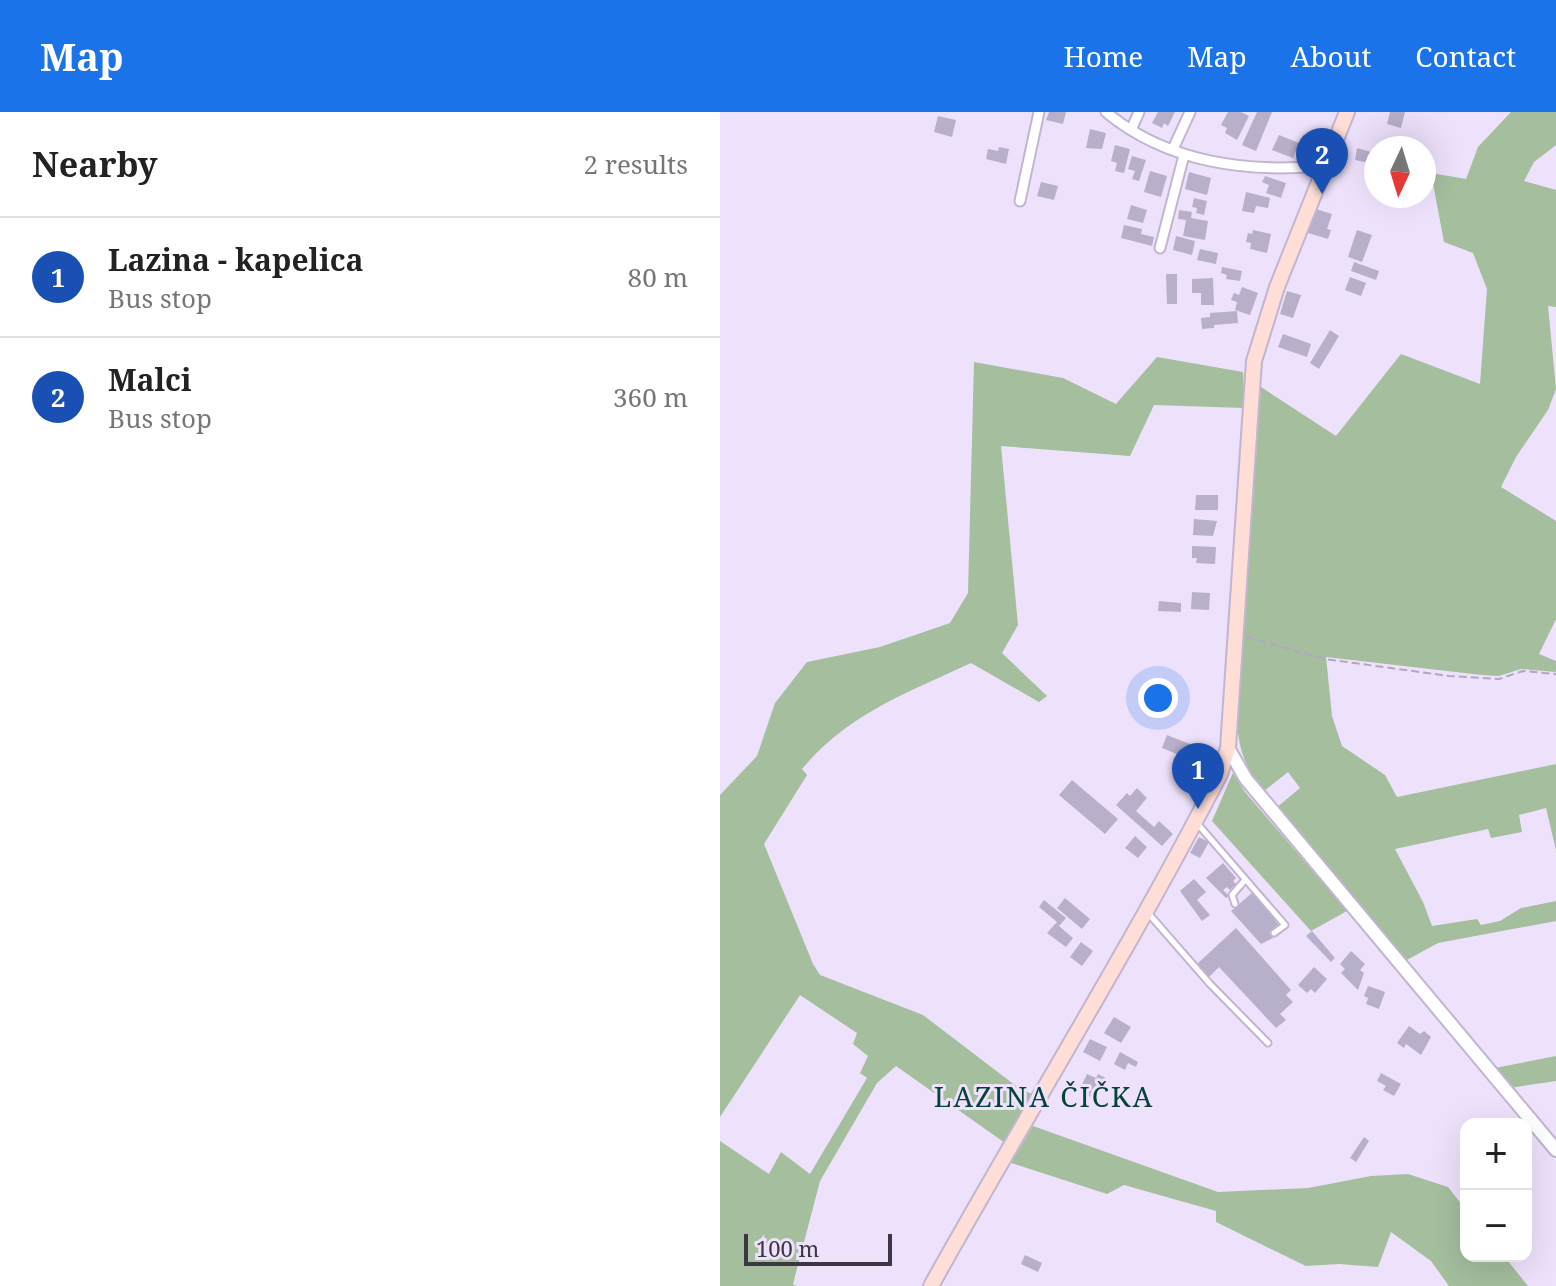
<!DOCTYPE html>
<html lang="en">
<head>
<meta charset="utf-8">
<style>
	body { margin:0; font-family:"Noto Serif",serif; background:#f2f2f2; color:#222 }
	.controls { position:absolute; right:24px; bottom:24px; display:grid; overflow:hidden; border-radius:16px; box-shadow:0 8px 32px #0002 }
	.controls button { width:72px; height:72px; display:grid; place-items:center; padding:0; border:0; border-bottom:2px solid #e0e0e0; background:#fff; color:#222; font:40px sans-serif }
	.compass { position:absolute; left:644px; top:24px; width:72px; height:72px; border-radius:50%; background:#fff; box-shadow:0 8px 32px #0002; rotate:184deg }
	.scale { position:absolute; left:24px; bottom:20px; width:148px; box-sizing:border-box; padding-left:8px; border:4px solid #3c3742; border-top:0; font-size:22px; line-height:28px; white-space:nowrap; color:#3c3742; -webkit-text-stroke:6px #eee1fc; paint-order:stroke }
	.you { position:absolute; left:438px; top:586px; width:28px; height:28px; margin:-20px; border:6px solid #fff; border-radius:50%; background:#1a73e8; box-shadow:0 0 0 12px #1a73e833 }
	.badge { display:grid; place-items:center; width:52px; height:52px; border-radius:50%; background:#1a73e8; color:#fff; font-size:26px; font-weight:700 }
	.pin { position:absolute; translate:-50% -66px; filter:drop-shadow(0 2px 4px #0008) }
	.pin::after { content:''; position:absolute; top:42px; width:28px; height:24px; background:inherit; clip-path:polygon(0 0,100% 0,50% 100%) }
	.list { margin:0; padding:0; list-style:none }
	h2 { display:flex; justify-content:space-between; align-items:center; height:104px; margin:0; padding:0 32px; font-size:34px }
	h2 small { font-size:26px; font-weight:400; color:#767676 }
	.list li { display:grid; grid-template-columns:52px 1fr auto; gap:24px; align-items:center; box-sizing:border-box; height:120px; padding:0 32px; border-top:2px solid #e0e0e0 }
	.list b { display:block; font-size:30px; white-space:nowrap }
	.list p { margin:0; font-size:26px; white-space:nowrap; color:#767676 }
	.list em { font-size:26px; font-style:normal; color:#767676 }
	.map { position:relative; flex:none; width:836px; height:1174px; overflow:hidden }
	header { display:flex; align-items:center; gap:48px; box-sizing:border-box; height:112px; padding:0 40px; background:#1a73e8; color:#fff }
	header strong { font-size:38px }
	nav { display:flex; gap:44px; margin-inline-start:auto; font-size:28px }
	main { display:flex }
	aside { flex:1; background:#fff }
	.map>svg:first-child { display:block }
	.green { fill:#a4be9e }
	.building { fill:#b8b0ca }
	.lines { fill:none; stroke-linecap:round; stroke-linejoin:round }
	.service-casing { stroke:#c1b5cf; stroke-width:9 }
	.minor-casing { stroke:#c1b5cf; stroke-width:13 }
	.tertiary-casing { stroke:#c1b5cf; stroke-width:16 }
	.secondary-casing { stroke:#c1b5cf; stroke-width:18 }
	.path { stroke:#b2a8bd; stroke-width:2; stroke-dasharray:8 4; stroke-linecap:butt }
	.service { stroke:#fff; stroke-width:5 }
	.minor { stroke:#fff; stroke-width:9 }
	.tertiary { stroke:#fff; stroke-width:12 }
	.secondary { stroke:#feded6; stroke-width:14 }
	.labels { text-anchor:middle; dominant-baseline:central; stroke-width:6; stroke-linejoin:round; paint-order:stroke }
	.quarter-label { font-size:28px; letter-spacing:2px; fill:#064238; stroke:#eee1fc }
</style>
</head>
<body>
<header>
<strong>Map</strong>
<nav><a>Home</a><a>Map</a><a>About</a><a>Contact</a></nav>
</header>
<main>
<aside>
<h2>Nearby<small>2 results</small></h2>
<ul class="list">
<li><span class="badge" style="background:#1a4fb4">1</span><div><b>Lazina - kapelica</b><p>Bus stop</p></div><em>80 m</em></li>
<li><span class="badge" style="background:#1a4fb4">2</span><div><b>Malci</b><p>Bus stop</p></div><em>360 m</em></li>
</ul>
</aside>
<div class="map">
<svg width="836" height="1174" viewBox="0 0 836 1174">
	<rect width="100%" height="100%" fill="#eee1fc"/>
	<path class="green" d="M791,0H836V33L814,50L804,69L836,78V195L828,194L836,277L828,298L796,345L781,375L836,409V507L819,542L836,549V560L801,557L779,564L762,563L606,545L612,604L622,634L665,663L677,685L836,652V738L826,696L799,703L802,720L771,726L768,717L675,737L703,790L712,814L757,807L761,813L780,809L801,796L836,789V809L718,831L685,849L556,696L580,676L568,660L544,679C525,656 518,636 517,607L541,275L616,324L681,242L760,272L767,177L753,141L724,130L711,61L746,67L758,35Z
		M437,245L523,260L525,296L434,293L410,344L281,334L298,513L282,541L327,584L319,590L251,551C187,581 129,601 82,657L87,663L44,732L93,852L100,863L203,903L300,977L312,982L285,1031L176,954L157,971L100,1069L73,1172L76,1174H0V1029L49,1062L61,1040L90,1062L147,966L140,961L148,944L133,932L137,921L80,883L0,1005V683L37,644L55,591L87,550L160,535L230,511L248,481L254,250L343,266L396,292Z
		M513,661L525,680L627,799L591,819L492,709Z
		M836,944V969L790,976L775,956Z
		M313,1014L498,1080L588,1076L651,1064L688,1062L728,1075L746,1098V1144H784L808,1174H729L711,1149L671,1120L658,1155L619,1152L586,1154L496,1110V1099L404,1073L387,1082L291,1051Z"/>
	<path class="building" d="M329,0H346L343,12L326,8Z
		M438,0H455L448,14L444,11L442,16L432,11Z
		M508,0H521L529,4L517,28L505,21L507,16L501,13Z
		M537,0H552L536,39L522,33Z
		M670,0H685L681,16L667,12Z
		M218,4L236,8L232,25L214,20Z
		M370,17L386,21L382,37L366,36Z
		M559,23L579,31L573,46L552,38Z
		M395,33L410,37L404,61L395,59L397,51L391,49Z
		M279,35L289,37L286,52L266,47L268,37L278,39Z
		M637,36L651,40L649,51L635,48Z
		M412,44L426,48L419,69L412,67L415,59L408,57Z
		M430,59L447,64L441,85L424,80Z
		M469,60L491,66L487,83L465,77Z
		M545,64L566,71L561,86L546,81L549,73L542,70Z
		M321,70L338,74L334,88L317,84Z
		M526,80L550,86L548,96L536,94L534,101L522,99Z
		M474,86L487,89L484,103L476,101L477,96L472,95Z
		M411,93L427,98L423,111L407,107Z
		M596,97L612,102L607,117L611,118L608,127L588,121Z
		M459,98L472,100L471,106L488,109L485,128L463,124L466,108L458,107Z
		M404,113L422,117L421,122L434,125L432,134L401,126Z
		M533,118L551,122L547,141L530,137L531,131L526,130L528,121L532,122Z
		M637,118L652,123L642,150L628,145Z
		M456,124L475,129L472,143L453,138Z
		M480,137L498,141L496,152L477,148Z
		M634,150L659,159L656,168L631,159Z
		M502,155L522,159L520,169L506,167L507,163L501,161Z
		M446,162H457V192H447Z
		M630,165L646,171L641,184L625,178Z
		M493,166L494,193H481V181H472V167Z
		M522,175L538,181L530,203L515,198L517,190L511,188L514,181L519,183Z
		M567,179L581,183L573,206L560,202Z
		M517,199L518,211L494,213V216L482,217L481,206L490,205V201Z
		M610,218L619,224L599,257L590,251Z
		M563,222L591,232L587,245L558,235Z
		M476,383H498V398H475Z
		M474,407L497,409L493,424L473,423Z
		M472,434L496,435L495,452L476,451L477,446H472Z
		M472,480L490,481L489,498L471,497Z
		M439,489L461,491V500L438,499Z
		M447,623L475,634L469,647L442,636Z
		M352,668L398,707L385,722L339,683Z
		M417,676L427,686L416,699L434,715L439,709L453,722L442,734L396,693L407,681L410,684Z
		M415,724L427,735L418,746L405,736Z
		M479,725L489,730L480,746L470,741Z
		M503,751L516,766L513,769L516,772L510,778L507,775L503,778L509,784L506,786L486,766Z
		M474,767L486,780L477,788L490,803L482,809L460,779Z
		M533,780L556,804L554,807L559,813L549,821L553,826L541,832L511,799Z
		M345,786L370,807L362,817L337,796Z
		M324,788L346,806L339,814L353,826L346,835L327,821L337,810L319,795Z
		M516,816L571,878L566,883L573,890L560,902L566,908L556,916L499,855L489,865L477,852Z
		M592,819L615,846L611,850L586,824Z
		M361,830L373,839L362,854L350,845Z
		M631,839L645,852L640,858L644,861L638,878L621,861L625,857L620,852Z
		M594,855L607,867L595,881L591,877L587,881L578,873Z
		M648,874L665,880L659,897L646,892L648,886L644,884Z
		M394,905L411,915L401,931L384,921Z
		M689,914L700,922L704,919L711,925L701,943L686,932L684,936L677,931Z
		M370,927L387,935L380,949L363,940Z
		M400,940L418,950L416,955L408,951L405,958L394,952Z
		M661,961L681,972L674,984L663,978L666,974L657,969Z
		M367,962L376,966L378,962L386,966L374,988L360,977Z
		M644,1025L649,1029L636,1050L630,1046Z
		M305,1143L322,1151L318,1160L301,1152Z"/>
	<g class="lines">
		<g class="service-casing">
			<path id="service" d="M476,710L565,813L554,821
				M515,792L512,783L525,768
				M429,802L490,872L548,931"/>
		</g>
		<g class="minor-casing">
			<path id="minor" d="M386,0C447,51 530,62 607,53
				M411,18L419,0
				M453,37L470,0
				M300,89L319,0
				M440,136L464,43"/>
		</g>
		<g class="tertiary-casing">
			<path id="tertiary" d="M508,636L526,667L836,1038"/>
		</g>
		<g class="secondary-casing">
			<path id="secondary" d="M211,1174C306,1003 410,837 500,662L508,636L534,249L557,175L627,0"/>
		</g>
		<path class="path" d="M527,525L605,547L729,564L779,567L803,559L836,562"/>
		<use href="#service" class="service"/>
		<use href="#minor" class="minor"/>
		<use href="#tertiary" class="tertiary"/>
		<use href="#secondary" class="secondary"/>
	</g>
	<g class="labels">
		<g class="quarter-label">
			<text x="324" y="984">LAZINA ČIČKA</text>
		</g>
	</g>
</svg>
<div class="controls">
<button>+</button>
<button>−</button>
</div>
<svg class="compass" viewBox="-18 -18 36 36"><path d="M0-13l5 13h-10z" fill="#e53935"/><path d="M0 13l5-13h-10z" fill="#767676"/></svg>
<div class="scale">100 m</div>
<div class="you"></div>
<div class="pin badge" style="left:478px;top:697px;background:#1a4fb4">1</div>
<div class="pin badge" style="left:602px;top:82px;background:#1a4fb4">2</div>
</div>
</main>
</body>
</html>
